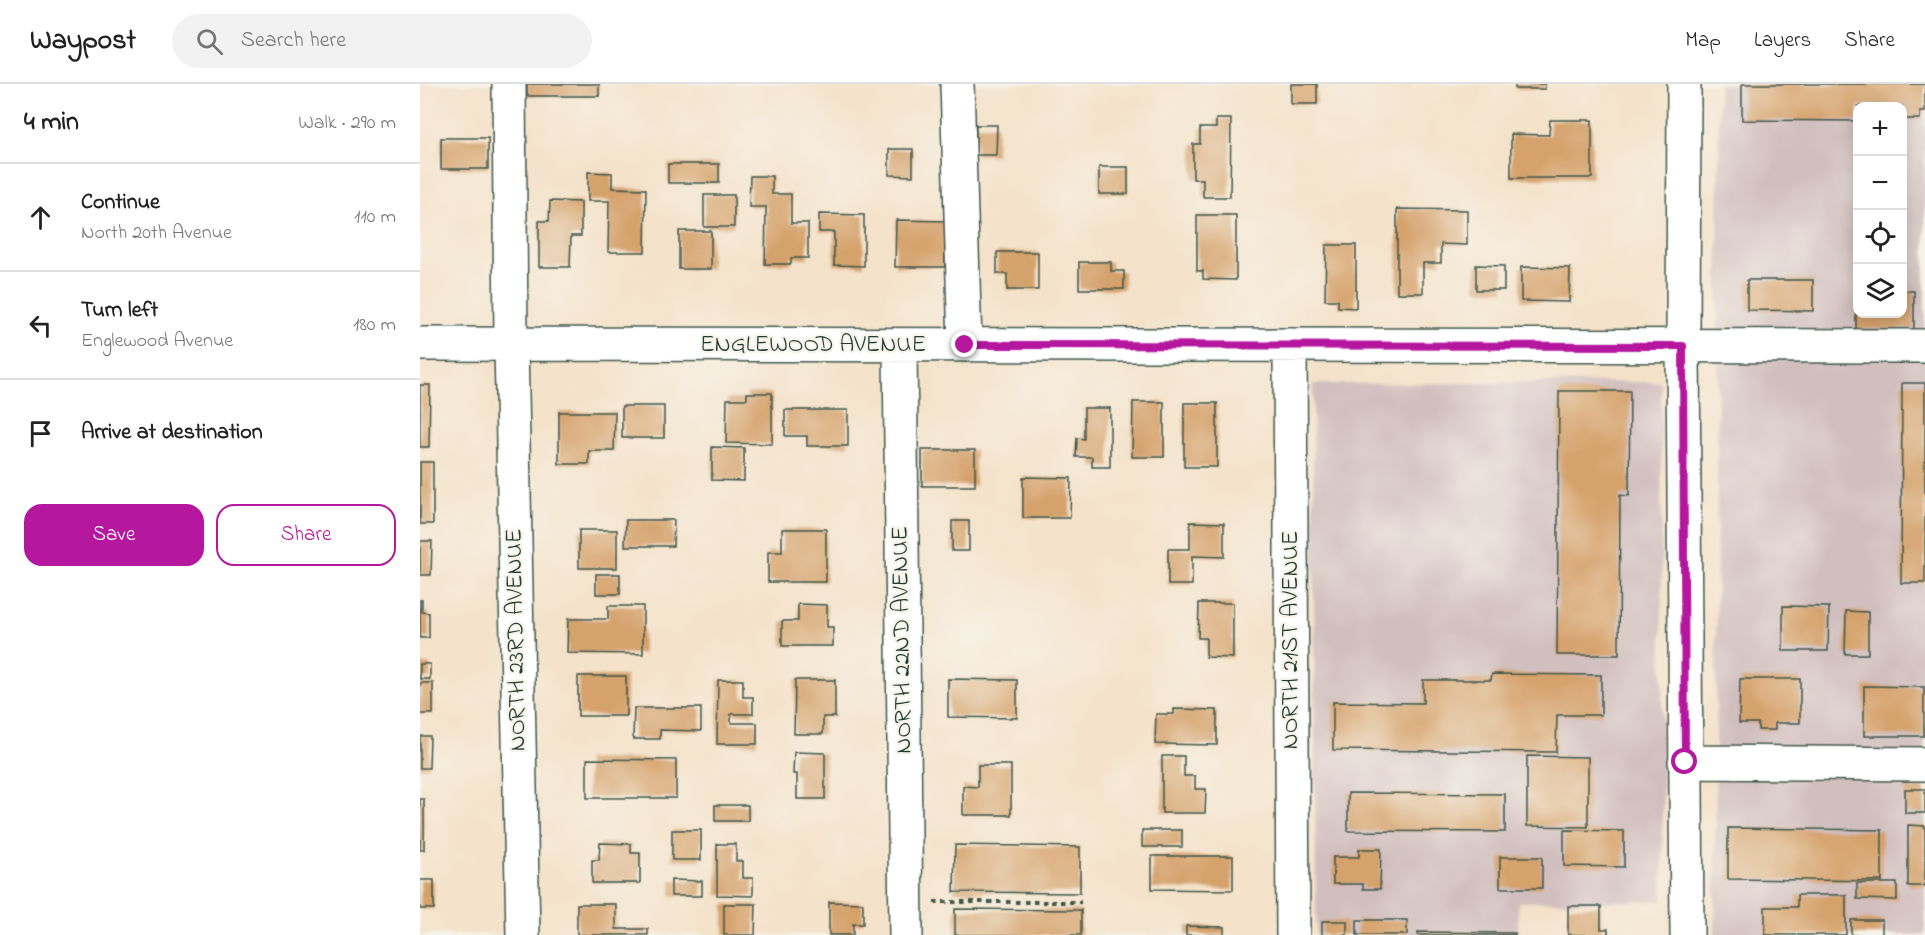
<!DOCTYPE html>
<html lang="en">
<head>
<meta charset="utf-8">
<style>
	body { margin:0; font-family:"Indie Flower",sans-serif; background:#f2f2f2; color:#222 }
	.controls { position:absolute; right:18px; top:18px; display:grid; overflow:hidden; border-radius:12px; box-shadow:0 3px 15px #0003 }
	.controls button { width:54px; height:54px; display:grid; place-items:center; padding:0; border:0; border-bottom:2px solid #e0e0e0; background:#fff; color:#222; font:30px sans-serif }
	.stop { position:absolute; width:18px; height:18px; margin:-14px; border:4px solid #b5179e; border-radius:50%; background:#fff }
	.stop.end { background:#b5179e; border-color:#fff; box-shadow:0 2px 6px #0008 }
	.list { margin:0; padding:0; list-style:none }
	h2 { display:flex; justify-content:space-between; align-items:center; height:78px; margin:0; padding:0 24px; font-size:26px }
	h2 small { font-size:20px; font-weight:400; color:#767676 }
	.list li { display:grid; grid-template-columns:39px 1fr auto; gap:18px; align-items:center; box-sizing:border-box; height:108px; padding:0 24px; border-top:2px solid #e0e0e0 }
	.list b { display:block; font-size:22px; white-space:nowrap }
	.list p { margin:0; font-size:20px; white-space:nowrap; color:#767676 }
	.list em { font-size:20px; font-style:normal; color:#767676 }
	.actions { display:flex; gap:12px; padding:18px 24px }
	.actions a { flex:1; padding:14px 0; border:2px solid #b5179e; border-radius:18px; text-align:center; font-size:21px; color:#b5179e }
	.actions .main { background:#b5179e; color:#fff }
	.icon { flex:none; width:33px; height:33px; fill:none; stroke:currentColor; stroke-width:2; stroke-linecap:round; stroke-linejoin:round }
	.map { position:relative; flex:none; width:1505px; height:851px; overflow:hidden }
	header { display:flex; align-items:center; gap:36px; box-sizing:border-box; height:84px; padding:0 30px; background:#fff; border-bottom:2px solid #e0e0e0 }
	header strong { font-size:28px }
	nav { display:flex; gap:33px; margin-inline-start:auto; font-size:21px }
	.search { width:420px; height:54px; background:#f2f2f2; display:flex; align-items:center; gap:15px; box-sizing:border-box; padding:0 21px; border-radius:33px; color:#767676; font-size:22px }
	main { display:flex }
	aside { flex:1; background:#fff }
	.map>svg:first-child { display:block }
	.industrial { fill:#d1bfbf; fill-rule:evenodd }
	.building { fill:#d5a26c }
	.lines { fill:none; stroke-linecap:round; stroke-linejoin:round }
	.minor-casing { stroke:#3f564a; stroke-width:36 }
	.path { stroke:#3f564a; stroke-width:4; stroke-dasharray:4.5 4.5; stroke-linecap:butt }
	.minor { stroke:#fff; stroke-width:33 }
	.route { stroke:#b5179e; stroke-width:8 }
	.labels { text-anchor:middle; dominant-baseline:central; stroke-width:4.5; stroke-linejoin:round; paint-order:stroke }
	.street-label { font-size:24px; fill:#1f3d34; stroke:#f7f3e8 }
</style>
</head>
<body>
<header>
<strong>Waypost</strong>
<div class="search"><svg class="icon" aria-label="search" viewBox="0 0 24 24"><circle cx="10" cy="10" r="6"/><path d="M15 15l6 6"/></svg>Search here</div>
<nav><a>Map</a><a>Layers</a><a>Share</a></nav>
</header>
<main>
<aside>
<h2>4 min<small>Walk · 290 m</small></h2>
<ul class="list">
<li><svg class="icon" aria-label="ahead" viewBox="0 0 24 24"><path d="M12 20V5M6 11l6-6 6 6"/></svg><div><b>Continue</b><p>North 20th Avenue</p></div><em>110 m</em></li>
<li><svg class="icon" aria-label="left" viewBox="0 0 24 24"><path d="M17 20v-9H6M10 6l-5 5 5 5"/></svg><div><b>Turn left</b><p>Englewood Avenue</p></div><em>180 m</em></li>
<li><svg class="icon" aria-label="arrive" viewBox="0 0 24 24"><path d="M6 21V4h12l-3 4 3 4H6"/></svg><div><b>Arrive at destination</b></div></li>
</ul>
<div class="actions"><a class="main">Save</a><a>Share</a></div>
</aside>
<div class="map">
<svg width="1505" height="851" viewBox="0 0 1505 851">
	<rect width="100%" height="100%" fill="#f7f3e8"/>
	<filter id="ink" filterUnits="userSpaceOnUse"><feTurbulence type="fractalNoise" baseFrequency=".0167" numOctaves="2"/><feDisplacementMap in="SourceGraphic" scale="12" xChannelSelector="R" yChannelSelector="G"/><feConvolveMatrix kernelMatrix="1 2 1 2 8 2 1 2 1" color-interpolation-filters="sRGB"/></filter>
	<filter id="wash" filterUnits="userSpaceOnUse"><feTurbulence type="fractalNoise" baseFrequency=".008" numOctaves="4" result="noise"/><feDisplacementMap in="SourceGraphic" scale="24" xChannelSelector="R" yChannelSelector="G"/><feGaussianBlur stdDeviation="1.35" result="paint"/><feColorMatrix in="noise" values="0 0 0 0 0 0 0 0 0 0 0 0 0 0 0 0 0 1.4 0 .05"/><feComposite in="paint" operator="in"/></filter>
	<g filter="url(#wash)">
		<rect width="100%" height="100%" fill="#f4e2ca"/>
		<path class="industrial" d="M1299,0H1505V851H1295ZM1438,22H1482V230H1438Z
			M1241,298L1243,817L1098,818V851H896L893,300Z"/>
		<g id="blocks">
			<path class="building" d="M107,0H179V12H107Z
				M871,0H897V20H871Z
				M1095,0H1125V5H1095Z
				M1322,0H1505V28H1500V35H1482V22H1438V37L1322,36Z
				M796,35H811L810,113H783V95H773V60H780V44H796Z
				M1130,36H1172V94H1091V50L1129,51Z
				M556,41H577L576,71H556Z
				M21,54H68V85H21Z
				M469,65H493V92L469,91Z
				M248,80H299V99H248Z
				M679,83H708V110H679Z
				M168,88L192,89V104L226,105L225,168H188L189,117H168Z
				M330,92H352V110H371V139H388V174H371V180H345L346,123H329Z
				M284,111H314V143H284Z
				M130,117L161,118V152H151L150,183H119V137H129Z
				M977,125L1047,126V161L1021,160V179H1003V209H977Z
				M399,130L444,131V182L414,181V148H399Z
				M777,131H816V196L783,195V187H777Z
				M476,136L525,137V183H475Z
				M259,147H291V185H259Z
				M906,161H936V224L918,223V216H905Z
				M577,168H618V206H587V190H577Z
				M659,178H691V187H704V205H659Z
				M1056,181L1084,182V206H1056Z
				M1101,183L1150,184L1149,218L1101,217Z
				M1327,196H1393V227L1327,226Z
				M1482,207H1494V245H1436V230H1482Z
				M1482,299H1505V499H1481Z
				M0,301H10L9,363H0Z
				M1139,307H1210L1209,412L1200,411L1199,571H1137Z
				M327,309H352V360L306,359L307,315H327Z
				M713,318H744V373H712Z
				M764,319H797V383H764Z
				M202,322H244V354H202Z
				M664,324H690V383H672V373H656L657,354L664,355Z
				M365,326H428V362H387V352H365Z
				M139,328H195L194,367H169V380H139Z
				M292,363L324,364V397L292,396Z
				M502,366H555V402H502Z
				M0,378H13V440H0Z
				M603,393L651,394L650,434H603Z
				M206,436H254L253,462H205Z
				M532,437H549V467H532Z
				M770,438L804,439V473L772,472V501H748V465H770Z
				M362,445H406V498H348V468H362Z
				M159,446H197V484H159Z
				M0,457H12L11,491H0Z
				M176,490H200V510H176Z
				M0,516H2V528L9,529V554H0Z
				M779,519H813V574L786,573V554H778Z
				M378,520L407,521V543H413V562H362V537H378Z
				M188,522H223V570L147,569L148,535H188Z
				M1363,522L1409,523L1408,567H1363Z
				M1426,527L1448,528V570H1425Z
				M0,580H10V595H0Z
				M1072,590L1181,591V631H1137L1136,668L913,666V618L1003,619V596H1071Z
				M158,592H206V632H158Z
				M528,595L597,596V634L528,633Z
				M1320,595H1380V639H1355V646H1338V639H1319Z
				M298,596H323V613H333V630H311V639H337V660H297Z
				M375,596H415V633H403V650H374Z
				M0,599H13V630H0Z
				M1444,602L1504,603V652H1444Z
				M214,624H281V647L240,646V655H213Z
				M754,625L797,626V661L735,660L736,630H754Z
				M0,652H10L9,684H0Z
				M374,668L405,669V715H377V690H373Z
				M742,672H764V692H775V705H786L785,729H742Z
				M1107,672L1168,673V743L1107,742Z
				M167,675L256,676V714H167Z
				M558,681H591V731H543V702L558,703Z
				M1485,705H1505V729H1485Z
				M928,709L1085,710V748L928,747Z
				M0,715H4V766H0Z
				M295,721H328V737H295Z
				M1488,741L1505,742V802H1488Z
				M1308,744L1462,746V797L1308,795Z
				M252,746H281V776H252Z
				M722,746H762V763H722Z
				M1144,746L1204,747V783L1144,782Z
				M180,759L211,760V769H220V799H172V776H179Z
				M297,760H316V777H323V794H333V812L297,811Z
				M535,761L660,763V809L534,808Z
				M939,765H961L960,805H943V800H913V773H939Z
				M732,772H813V806L732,805Z
				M1080,773H1122V804H1080Z
				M0,796H14V825H0Z
				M251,796L282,797V812H251Z
				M1437,799H1477V816L1437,815Z
				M1377,811H1426V851H1345V823H1377Z
				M409,818L443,819V840H433V851H409Z
				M157,820H196V845H228V851H157Z
				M304,820H336L335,851H304Z
				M1148,822H1181V845H1188V851H1148Z
				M535,825L661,826V851H535Z
				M937,836H987V851H937Z
				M1431,836H1462V851H1431Z
				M902,837H927V851H902Z
				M766,842L804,843V851H766Z
				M998,848L1095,849V851H998Z"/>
		</g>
	</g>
	<g filter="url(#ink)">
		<use href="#blocks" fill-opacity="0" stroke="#3f564a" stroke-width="1.5"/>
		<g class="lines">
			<g class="minor-casing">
				<path id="minor" d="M89,0L91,260L103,851
					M537,0L545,261
					M1264,0L1263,262L1267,851
					M0,260L1505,262
					M480,261L486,851
					M870,261L873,851
					M1265,678L1505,680"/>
			</g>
			<path class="path" d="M514,818H661"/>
			<use href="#minor" class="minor"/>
		</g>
	</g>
	<g class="lines" filter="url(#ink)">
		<path class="route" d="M545,261L1263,262L1265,678"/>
	</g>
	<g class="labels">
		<g class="street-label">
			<text x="393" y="261">ENGLEWOOD AVENUE</text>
			<text transform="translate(97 556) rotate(-91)">NORTH 23RD AVENUE</text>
			<text transform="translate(483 556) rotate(-91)">NORTH 22ND AVENUE</text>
			<text transform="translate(871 556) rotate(-90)">NORTH 21ST AVENUE</text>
		</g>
	</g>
</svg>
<div class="controls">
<button>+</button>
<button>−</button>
<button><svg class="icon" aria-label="locate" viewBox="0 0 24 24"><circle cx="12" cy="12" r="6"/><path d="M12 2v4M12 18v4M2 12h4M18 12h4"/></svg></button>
<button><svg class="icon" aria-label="layers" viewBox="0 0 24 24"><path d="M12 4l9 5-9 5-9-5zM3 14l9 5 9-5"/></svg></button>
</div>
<div class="stop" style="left:1265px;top:678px"></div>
<div class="stop end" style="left:545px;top:261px"></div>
</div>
</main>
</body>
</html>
